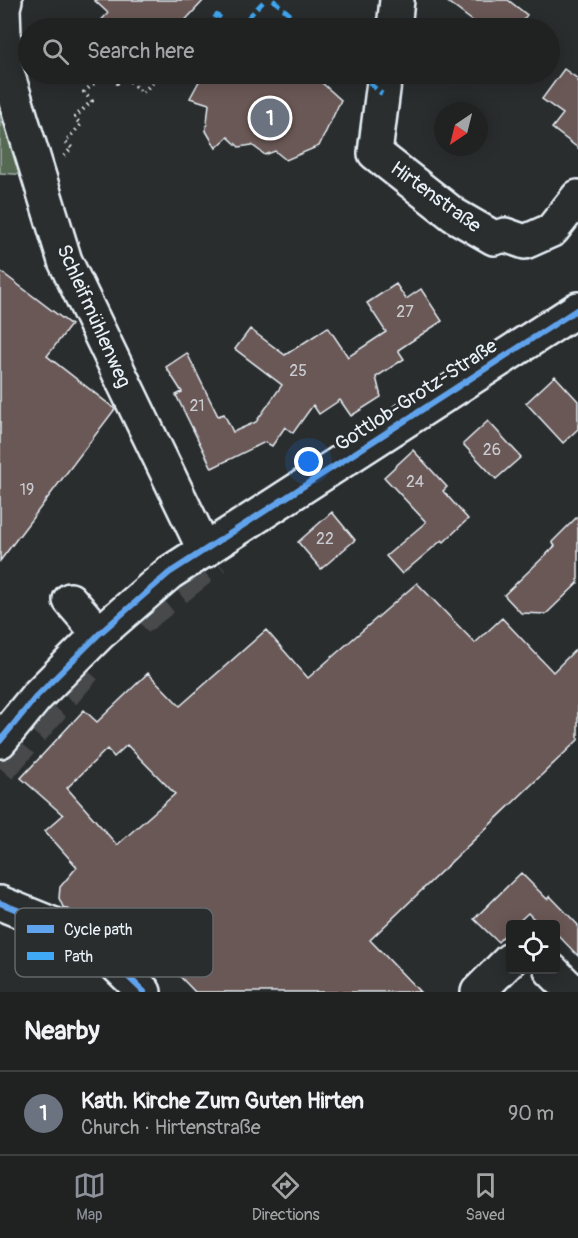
<!DOCTYPE html>
<html lang="en">
<head>
<meta charset="utf-8">
<style>
	body { margin:0; font-family:Pangolin,sans-serif; background:#282a2a; color:#f1f3f6 }
	.controls { position:absolute; right:18px; bottom:18px; display:grid; overflow:hidden; border-radius:6px; box-shadow:0 3px 15px #0003 }
	.controls button { width:54px; height:54px; display:grid; place-items:center; padding:0; border:0; border-bottom:2px solid #3d3f40; background:#202222; color:#f1f3f6; font:30px sans-serif }
	.compass { position:absolute; left:434px; top:102px; width:54px; height:54px; border-radius:50%; background:#202222; box-shadow:0 3px 15px #0003; rotate:215deg }
	.you { position:absolute; left:309px; top:462px; width:21px; height:21px; margin:-15px; border:4px solid #fff; border-radius:50%; background:#1a73e8; box-shadow:0 0 0 9px #1a73e833 }
	.badge { display:grid; place-items:center; width:39px; height:39px; border-radius:50%; background:#8c9099; color:#fff; font-size:20px; font-weight:700 }
	.pin { position:absolute; translate:-50% -50%; border:3px solid #fff; box-shadow:0 2px 6px #0006 }
	.list { margin:0; padding:0; list-style:none }
	h2 { display:flex; justify-content:space-between; align-items:center; height:78px; margin:0; padding:0 24px; font-size:26px }
	h2 small { font-size:20px; font-weight:400; color:#a2a4a5 }
	.list li { display:grid; grid-template-columns:39px 1fr auto; gap:18px; align-items:center; box-sizing:border-box; height:84px; padding:0 24px; border-top:2px solid #3d3f40 }
	.list b { display:block; font-size:22px; white-space:nowrap }
	.list p { margin:0; font-size:20px; white-space:nowrap; color:#a2a4a5 }
	.list em { font-size:20px; font-style:normal; color:#a2a4a5 }
	.icon { flex:none; width:33px; height:33px; fill:none; stroke:currentColor; stroke-width:2; stroke-linecap:round; stroke-linejoin:round }
	.map { position:relative; flex:none; width:578px; height:992px; overflow:hidden }
	.search { position:absolute; background:#202222; box-shadow:0 3px 15px #0003; left:18px; right:18px; top:18px; height:66px; display:flex; align-items:center; gap:15px; box-sizing:border-box; padding:0 21px; border-radius:33px; color:#a2a4a5; font-size:22px }
	.sheet { height:162px; background:#202222 }
	nav { display:flex; justify-content:space-around; align-items:center; box-sizing:border-box; height:84px; border-top:2px solid #3d3f40; background:#202222; font-size:16px; color:#a2a4a5 }
	nav a { display:grid; justify-items:center; gap:3px }
	nav .on { color:#8c9099 }
	.map>svg:first-child { display:block }
	.green { fill:#576a53; stroke:#a0aea6; stroke-width:1.5 }
	.building { fill:#6b5957; stroke:#e8f1f8; stroke-width:1.5; fill-rule:evenodd }
	.lines { fill:none; stroke-linecap:round; stroke-linejoin:round }
	.major-tunnel { stroke:#464a4c; stroke-width:33; stroke-dasharray:33 16; stroke-linecap:butt }
	.minor-casing { stroke:#e8f1f8; stroke-width:38 }
	.path { stroke:#e8f1f8; stroke-width:4; stroke-dasharray:1.5 4.5; stroke-linecap:butt }
	.minor { stroke:#2a2d2e; stroke-width:33 }
	.quiet { stroke:#3fa9f5; stroke-width:4.5; stroke-dasharray:9 4.5; stroke-linecap:butt }
	.cycleway-casing { stroke:#2a2d2e; stroke-width:10 }
	.cycleway { stroke:#60a3ed; stroke-width:6 }
	.labels { text-anchor:middle; dominant-baseline:central; stroke-width:6; stroke-linejoin:round; paint-order:stroke }
	.number-label { font-size:16px; fill:#c9cbd0 }
	.street-label { font-size:20px; fill:#e8f1f8; stroke:#2a2d2e }
	.key { fill:#2a2d2e; stroke:#63686b; stroke-width:1.5 }
	.key-label { font-size:16px; fill:#e8f1f8 }
</style>
</head>
<body>
<div class="map">
<svg width="578" height="992" viewBox="0 0 578 992">
	<rect width="100%" height="100%" fill="#2a2d2e"/>
	<filter id="ink" filterUnits="userSpaceOnUse"><feTurbulence type="fractalNoise" baseFrequency=".0167" numOctaves="2"/><feDisplacementMap in="SourceGraphic" scale="12" xChannelSelector="R" yChannelSelector="G"/><feConvolveMatrix kernelMatrix="1 2 1 2 8 2 1 2 1" color-interpolation-filters="sRGB"/></filter>
	<g filter="url(#ink)">
		<path class="green" d="M0,101L26,175L0,173Z"/>
		<path class="building" d="M94,0H204L178,28H94L108,13Z
			M445,0H508L527,15L517,28H482Z
			M564,69L578,79V148L552,128L563,114L542,99Z
			M203,74H312L341,100L319,146L286,160L275,151L265,155L252,145L239,147L228,137L216,148L206,131L209,104L190,98Z
			M0,271L71,325L47,356L115,409L0,561Z
			M396,284L406,299L421,289L442,321L398,350L404,359L376,377L381,397L351,416L340,400L319,414L313,405L293,433L285,427L272,446L265,442L212,468L176,395L182,392L166,367L187,353L218,416L224,414L233,432L256,422L282,385L235,349L250,329L285,355L328,327L348,357L386,332L367,303Z
			M555,376L578,401V429L563,443L526,403Z
			M488,421L521,457L496,479L463,444Z
			M413,450L447,487L443,491L468,519L444,542L442,540L402,574L386,556L426,522L384,477Z
			M332,512L355,540L321,569L298,542Z
			M578,516V583L546,614L521,613L504,595L555,546L552,542Z
			M417,583L475,643L502,618L553,672L578,647V740L370,940L420,992H195L141,936L127,950L114,939L91,914H77L63,907L59,898L60,887L77,867L45,831L63,815L21,778L84,710L97,722L148,673L180,706L266,630L308,678ZM127,745L175,794L117,845L67,788L107,749L114,757Z
			M521,873L547,899L550,896L578,925V956L555,932V924H539L528,913L516,924H510V929L498,942L474,919Z"/>
		<g class="lines">
			<path class="major-tunnel" d="M138,620L215,558
				M0,768L95,657"/>
			<g class="minor-casing">
				<path id="minor" d="M5,0L3,8L5,66L65,261L205,551
					M394,28L397,0
					M385,74L375,153L454,215L494,238L505,235L525,242L552,230L578,197
					M70,600L99,634
					M0,741L36,697L99,634L169,573L578,309
					M0,903L62,928L111,960L144,992
					M551,970L573,992
					M478,992L510,960"/>
			</g>
			<path class="path" d="M109,74L117,83L125,76L142,93L162,74
				M64,156L72,148L65,142L81,124L74,118L92,101L84,92L104,74"/>
			<use href="#minor" class="minor"/>
			<path class="quiet" d="M273,0L306,28
				M205,28L217,15L233,28
				M238,28L265,0
				M359,74L382,94"/>
			<g class="cycleway-casing">
				<path id="cycleway" d="M0,741L36,697L99,634L169,573L578,309
					M0,903L62,928L111,960L144,992"/>
			</g>
			<use href="#cycleway" class="cycleway"/>
		</g>
	</g>
	<g class="labels">
		<g class="number-label">
			<text x="405" y="312">27</text>
			<text x="298" y="371">25</text>
			<text x="197" y="406">21</text>
			<text x="492" y="450">26</text>
			<text x="415" y="482">24</text>
			<text x="27" y="490">19</text>
			<text x="325" y="539">22</text>
		</g>
		<g class="street-label">
			<text transform="translate(436 197) rotate(36)">Hirtenstraße</text>
			<text transform="translate(94 316) rotate(66)">Schleifmühlenweg</text>
			<text transform="translate(416 395) rotate(-33)">Gottlob-Grotz-Straße</text>
		</g>
	</g>
	<rect x="15" y="908" width="198" height="69" rx="9" class="key"/>
	<rect x="27" y="925" width="27" height="8" fill="#60a3ed"/>
	<rect x="27" y="952" width="27" height="8" fill="#3fa9f5"/>
	<g class="key-label">
		<text x="64" y="935">Cycle path</text>
		<text x="64" y="962">Path</text>
	</g>
</svg>
<div class="controls">
<button><svg class="icon" aria-label="locate" viewBox="0 0 24 24"><circle cx="12" cy="12" r="6"/><path d="M12 2v4M12 18v4M2 12h4M18 12h4"/></svg></button>
</div>
<svg class="compass" viewBox="-18 -18 36 36"><path d="M0-13l5 13h-10z" fill="#e53935"/><path d="M0 13l5-13h-10z" fill="#a2a4a5"/></svg>
<div class="you"></div>
<div class="pin badge" style="left:270px;top:118px;background:#6b7280">1</div>
<div class="search"><svg class="icon" aria-label="search" viewBox="0 0 24 24"><circle cx="10" cy="10" r="6"/><path d="M15 15l6 6"/></svg>Search here</div>
</div>
<section class="sheet">
<h2>Nearby<small></small></h2>
<ul class="list">
<li><span class="badge" style="background:#6b7280">1</span><div><b>Kath. Kirche Zum Guten Hirten</b><p>Church · Hirtenstraße</p></div><em>90 m</em></li>
</ul>
</section>
<nav>
<a class="on"><svg class="icon" aria-label="map" viewBox="0 0 24 24"><path d="M3 6l6-2 6 2 6-2v14l-6 2-6-2-6 2zM9 4v14M15 6v14"/></svg>Map</a>
<a><svg class="icon" aria-label="directions" viewBox="0 0 24 24"><path d="M12 3l9 9-9 9-9-9zM9 14v-3h6M13 9l2 2-2 2"/></svg>Directions</a>
<a><svg class="icon" aria-label="saved" viewBox="0 0 24 24"><path d="M7 4h10v16l-5-4-5 4z"/></svg>Saved</a>
</nav>
</body>
</html>
